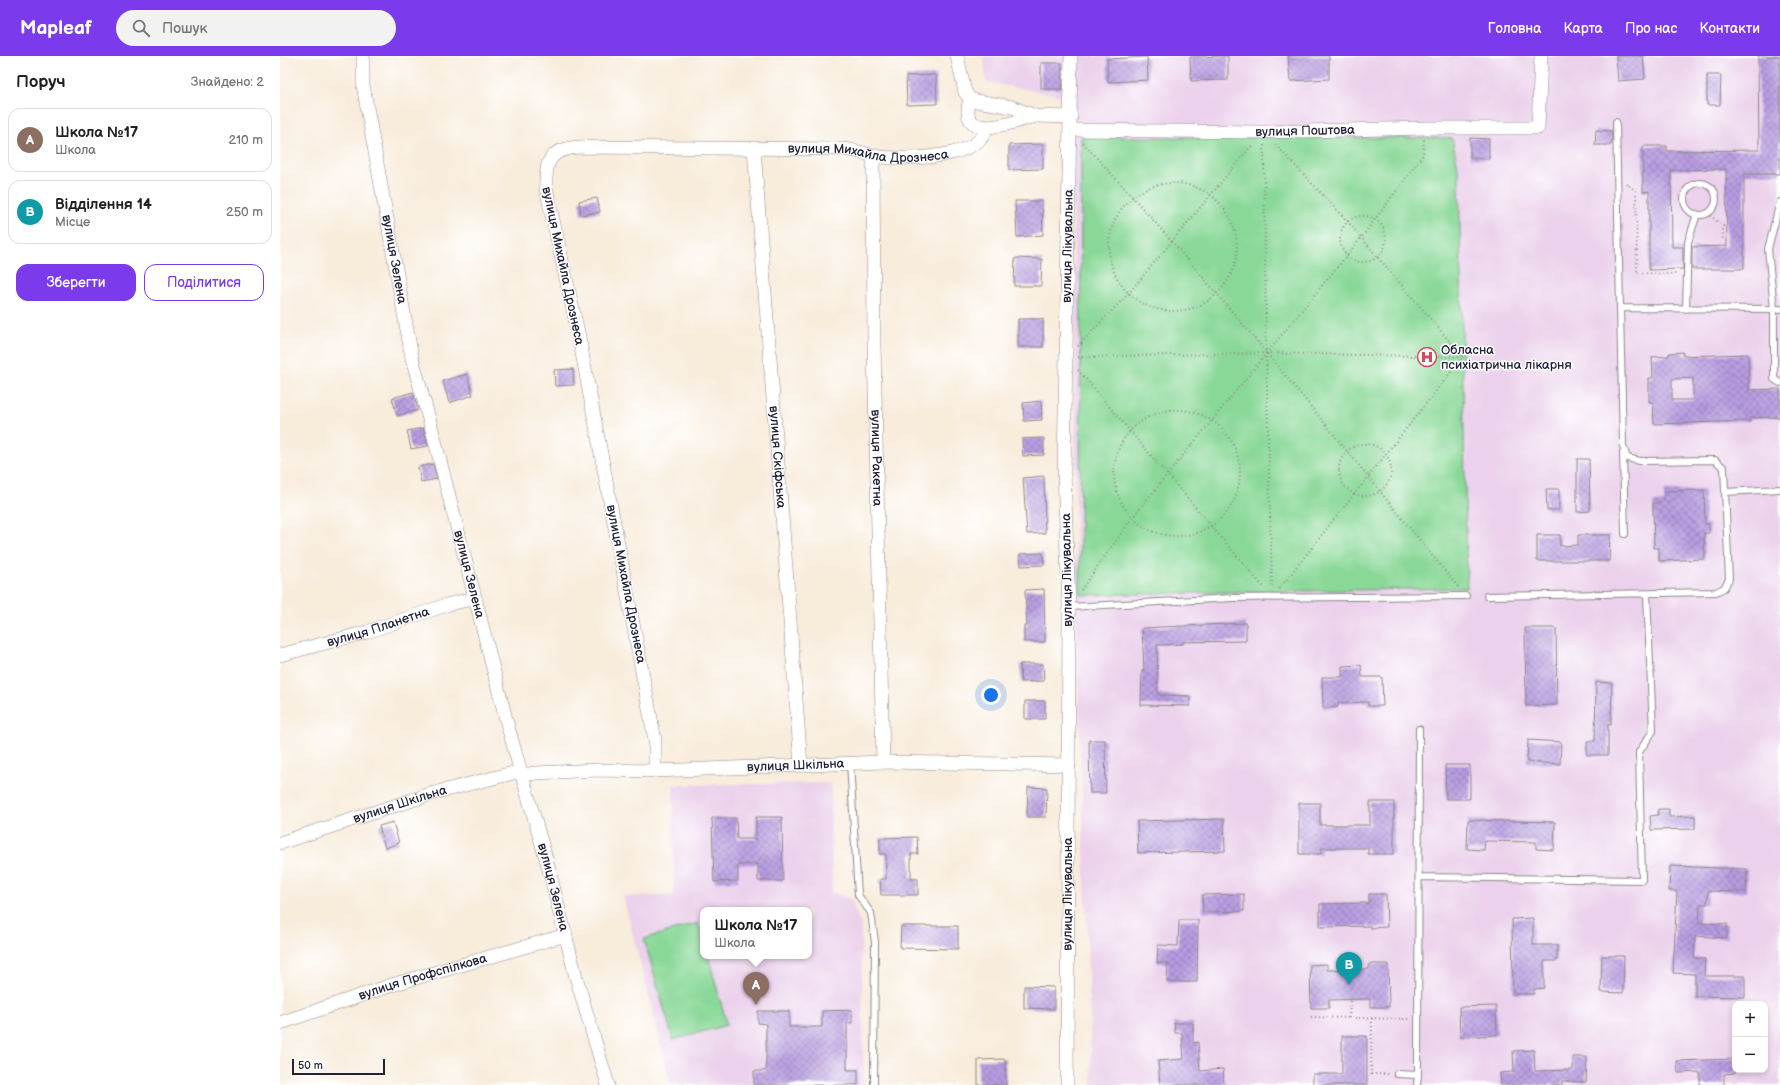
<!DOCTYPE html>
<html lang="uk">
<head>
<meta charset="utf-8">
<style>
	body { margin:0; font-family:"Balsamiq Sans",sans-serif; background:#f2f2f2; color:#202124 }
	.controls { position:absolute; right:12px; bottom:12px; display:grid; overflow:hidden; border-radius:8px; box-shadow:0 2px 6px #0003 }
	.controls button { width:36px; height:36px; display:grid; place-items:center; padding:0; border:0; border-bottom:1px solid #e0e0e0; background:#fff; color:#202124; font:20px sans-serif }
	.scale { position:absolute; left:12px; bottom:10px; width:93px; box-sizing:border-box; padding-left:4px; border:2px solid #22223b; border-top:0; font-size:11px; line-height:14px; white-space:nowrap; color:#22223b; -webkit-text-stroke:3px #fff; paint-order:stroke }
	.you { position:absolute; left:711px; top:639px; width:14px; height:14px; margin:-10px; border:3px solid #fff; border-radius:50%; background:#1a73e8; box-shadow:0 0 0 6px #1a73e833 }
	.badge { display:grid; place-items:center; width:26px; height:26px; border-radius:50%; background:#7c3aed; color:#fff; font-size:13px; font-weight:700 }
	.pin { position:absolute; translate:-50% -33px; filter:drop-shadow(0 1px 2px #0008) }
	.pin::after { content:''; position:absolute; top:21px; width:14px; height:12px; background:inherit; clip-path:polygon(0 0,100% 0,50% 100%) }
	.popup { position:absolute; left:420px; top:851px; width:112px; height:52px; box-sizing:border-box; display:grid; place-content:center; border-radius:8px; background:#fff; filter:drop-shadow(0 1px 3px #0005); font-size:13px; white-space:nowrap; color:#757577 }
	.popup b { font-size:15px; color:#202124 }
	.popup::after { content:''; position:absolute; left:50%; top:100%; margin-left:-8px; border:8px solid transparent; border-top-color:#fff }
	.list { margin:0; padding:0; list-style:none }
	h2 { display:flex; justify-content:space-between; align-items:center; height:52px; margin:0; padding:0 16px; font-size:17px }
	h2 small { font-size:13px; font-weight:400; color:#757577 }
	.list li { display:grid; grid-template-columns:26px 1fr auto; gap:12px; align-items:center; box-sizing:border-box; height:64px; margin:0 8px 8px; padding:0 8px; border:1px solid #e0e0e0; border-radius:12px }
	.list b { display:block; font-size:15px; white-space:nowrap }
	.list p { margin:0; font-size:13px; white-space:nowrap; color:#757577 }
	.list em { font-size:13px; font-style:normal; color:#757577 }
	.actions { display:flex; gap:8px; padding:12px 16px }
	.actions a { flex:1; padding:9px 0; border:1px solid #7c3aed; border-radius:12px; text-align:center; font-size:14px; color:#7c3aed }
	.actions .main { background:#7c3aed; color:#fff }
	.icon { flex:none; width:22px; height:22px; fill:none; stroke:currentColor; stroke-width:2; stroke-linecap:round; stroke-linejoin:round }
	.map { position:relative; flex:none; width:1500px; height:1029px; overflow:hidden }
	header { display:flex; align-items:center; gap:24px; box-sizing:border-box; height:56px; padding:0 20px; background:#7c3aed; color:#fff }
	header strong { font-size:19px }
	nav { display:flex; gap:22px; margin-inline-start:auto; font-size:14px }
	.search { width:280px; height:36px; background:#f2f2f2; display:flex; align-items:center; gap:10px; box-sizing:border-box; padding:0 14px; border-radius:22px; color:#757577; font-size:15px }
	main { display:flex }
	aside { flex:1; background:#fff }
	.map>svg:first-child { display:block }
	.built { fill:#ebd1eb; fill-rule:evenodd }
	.park { fill:#89d897; stroke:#567d69 }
	.building { fill:url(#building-cross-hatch); fill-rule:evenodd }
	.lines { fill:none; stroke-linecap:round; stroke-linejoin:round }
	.lane-casing { stroke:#8d878b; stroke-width:8 }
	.street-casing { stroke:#8d878b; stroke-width:14 }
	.path { stroke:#8d878b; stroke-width:2; stroke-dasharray:1 3; stroke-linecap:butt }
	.lane { stroke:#fff; stroke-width:6 }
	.street { stroke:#fff; stroke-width:13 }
	.labels { text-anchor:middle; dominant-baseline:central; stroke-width:3; stroke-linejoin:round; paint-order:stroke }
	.street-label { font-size:13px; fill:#22223b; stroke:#fff }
	.poi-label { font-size:13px; fill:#22223b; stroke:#fff; text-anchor:start }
</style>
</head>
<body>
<header>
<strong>Mapleaf</strong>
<div class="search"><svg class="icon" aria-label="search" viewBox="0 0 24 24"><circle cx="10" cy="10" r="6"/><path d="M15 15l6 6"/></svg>Пошук</div>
<nav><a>Головна</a><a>Карта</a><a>Про нас</a><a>Контакти</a></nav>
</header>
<main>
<aside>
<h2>Поруч<small>Знайдено: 2</small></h2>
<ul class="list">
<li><span class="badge" style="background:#8d6e63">A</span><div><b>Школа №17</b><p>Школа</p></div><em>210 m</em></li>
<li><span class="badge" style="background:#0f9aa8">B</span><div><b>Відділення 14</b><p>Місце</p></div><em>250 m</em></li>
</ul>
<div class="actions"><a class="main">Зберегти</a><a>Поділитися</a></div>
</aside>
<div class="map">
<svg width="1500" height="1029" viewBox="0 0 1500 1029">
	<defs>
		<pattern id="building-cross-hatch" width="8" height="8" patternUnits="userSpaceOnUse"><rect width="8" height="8" fill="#b89ce1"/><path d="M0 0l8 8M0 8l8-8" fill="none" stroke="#957fb8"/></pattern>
	</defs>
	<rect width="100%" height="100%" fill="#fff"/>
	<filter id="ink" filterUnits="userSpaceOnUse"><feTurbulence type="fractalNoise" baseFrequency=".025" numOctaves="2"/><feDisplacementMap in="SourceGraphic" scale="8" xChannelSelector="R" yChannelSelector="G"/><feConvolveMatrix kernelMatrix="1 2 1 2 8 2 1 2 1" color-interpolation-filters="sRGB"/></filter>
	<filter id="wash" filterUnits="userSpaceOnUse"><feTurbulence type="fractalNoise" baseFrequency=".012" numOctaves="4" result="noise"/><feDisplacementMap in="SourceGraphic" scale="16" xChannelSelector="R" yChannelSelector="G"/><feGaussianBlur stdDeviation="0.9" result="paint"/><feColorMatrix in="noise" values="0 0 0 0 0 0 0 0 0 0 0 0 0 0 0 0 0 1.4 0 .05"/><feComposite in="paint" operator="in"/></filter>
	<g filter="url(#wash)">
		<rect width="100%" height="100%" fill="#f8ecdb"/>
		<path class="built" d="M704,0H1500V1029H1113L1062,1027L1048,1018H1033V1029H812L796,560L793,42L706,26ZM1455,948H1485V1014H1455Z
			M551,727L552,836L571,843L581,869L584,1029H391L343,840L394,839L393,729ZM423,854H529V900H423Z"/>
		<path class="park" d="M801,81L1172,82L1179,117L1187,532L800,539Z
			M418,867L423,884V900H428L447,969L393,984L364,883Z"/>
		<g id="blocks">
			<path class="building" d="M948,0V24L911,25L910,1Z
				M1008,0H1049V23L1010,25Z
				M1336,0H1363L1365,23L1338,25Z
				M1478,0H1500V118H1464V213H1412V191L1447,190L1446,113L1391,114L1392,191H1403V213L1369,214V135L1363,136V90H1387V95L1479,94Z
				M867,1L868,24L828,26L827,3Z
				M761,7H782V33H761Z
				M656,19L657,48L627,49L626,20Z
				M1427,19H1441L1440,49H1427Z
				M1316,74L1332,75L1331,89H1315Z
				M1190,82L1209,83V103L1190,102Z
				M763,88V113L729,114V89Z
				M317,142L320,156L301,159L299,145Z
				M735,145H762L763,179L737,181Z
				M735,202L762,203L761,230H734Z
				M738,263H763V291H738Z
				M1403,296V300L1468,298L1469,334L1500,333V361L1470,362V365L1374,368L1373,346H1369V322H1373L1372,301L1389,300V297ZM1413,322V344H1392V323Z
				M293,313L294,329L275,330L274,314Z
				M187,318L193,339L169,347L163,325Z
				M133,336L138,354L117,360L112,342Z
				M761,345L762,364L744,365L743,347Z
				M143,372L148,390L131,393L127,375Z
				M764,382V399L743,400L742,383Z
				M1297,403H1309L1310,455L1297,456Z
				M153,408L157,423L141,426L138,411Z
				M764,420L765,477L747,478L743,422Z
				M1266,433H1279V454H1267Z
				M1424,434L1425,468H1429V477H1424L1425,503L1379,505V492H1374L1373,447L1384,446V435Z
				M1257,479H1280V490L1298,489V479H1330L1329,505H1257Z
				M763,497L764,509L741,510L740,498Z
				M764,533L765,586H744V570H747L745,534Z
				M966,567V585L903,586V588L877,589L878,639L910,640V650L861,649L862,614H864L862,572Z
				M1245,572H1276L1277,649L1246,650Z
				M740,608H763L764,625L741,626Z
				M1081,609L1082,621H1102L1103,650H1088V646L1058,647V651L1043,652L1042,621H1062V610Z
				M1316,626L1332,627L1331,669L1328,668V699H1307V685H1315Z
				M745,645H765V663H745Z
				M809,684H825L826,737H810Z
				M1248,684L1281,686L1280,708L1247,706Z
				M1165,709H1190V743H1166Z
				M748,731L767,732L766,761H747Z
				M1090,746H1114V798H1088V792H1041V798H1019V747H1040V769H1090Z
				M1378,753H1389V761L1415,760V773L1371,774L1370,760L1378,759Z
				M476,761H502L503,825H478V808L458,809V825L434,826L432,762H456L457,783H476Z
				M944,763L945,795L858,797L857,765Z
				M1188,764L1275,766L1274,794L1256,793V786L1205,785L1204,794L1187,793Z
				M113,766L119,787L105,792L99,770Z
				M637,781L638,798H631V823H638V839H601L600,823H606V798H600V782Z
				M1390,810L1467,813L1466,836L1428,835L1427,848H1420L1419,867L1447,868V882L1415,880L1414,902L1425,903L1424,920H1465V941L1415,940V918L1393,917L1397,835H1389Z
				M964,838V855L923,856L922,839Z
				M1089,838H1106L1107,871L1090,872V870L1040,871V848L1089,847Z
				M1253,862V889H1277V905H1264V932L1254,933V938H1233L1232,863Z
				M899,864H918L917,926H887L888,907H877L878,889L898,890Z
				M621,870H678V893L620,892Z
				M1322,900H1344L1343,937L1321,936Z
				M1047,908V914L1089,913V908H1108L1109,951H1090V943L1049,944V952H1031L1030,909Z
				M744,930L774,931V953L744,952Z
				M1216,950L1217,979L1180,981L1179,951Z
				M572,954V967H567V1014H578V1029H474V1015H486V968L478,967V955H509V971H542V955Z
				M894,967H913V987L918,986L920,1015L943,1013L944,1029H880L878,1005L904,1003L902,977H895Z
				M1062,980H1087V1029H1033V1018H1062Z
				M1254,994L1255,1015L1293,1014V1001H1307L1306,1026L1282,1025V1029H1221L1220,1017L1234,1016L1233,995Z
				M725,1003L726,1029H698V1004Z
				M1455,1003V1017L1444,1018V1029H1420V1016L1398,1017L1397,1005Z"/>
		</g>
	</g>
	<g filter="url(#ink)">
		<use href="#blocks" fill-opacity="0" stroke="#8d878b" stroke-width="1"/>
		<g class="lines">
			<g class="lane-casing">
				<path id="lane" d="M1404 143a16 16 0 1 1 32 0a16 16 0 1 1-32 0Z
					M1500,146L1488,193L1494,253V323L1500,327
					M1340,252L1500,253
					M1406,253L1408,186L1417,158
					M1343,396L1345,478
					M1445,436L1500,433
					M1207,540L1436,536L1444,532L1449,523L1444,412L1435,404L1360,405L1347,402L1343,390L1336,66
					M789,551L952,542L1186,540
					M570,707L578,839L591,857L595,886L594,1029
					M1139,821L1362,824L1359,696L1373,675L1367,538
					M1117,1018L1138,1019
					M1137,1029L1138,1019L1139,673"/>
			</g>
			<g class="street-casing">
				<g id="street">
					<path id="s1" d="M83,0V29L132,302L154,381L228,671L267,806L296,921L328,1029"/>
					<path d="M677,0L685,36L691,44L732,51L755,60L791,61"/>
					<path d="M690,43C676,88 735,66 755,60"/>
					<path id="s2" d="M791,74L983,76L1144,72H1258L1261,0"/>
					<path id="s3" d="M474,93L521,709"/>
					<path id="s4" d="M593,99L594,288L603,706"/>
					<path id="s5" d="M0,599L87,576L166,549L195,542"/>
					<path id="s6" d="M375,715V684L299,281L266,132C265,105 269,94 298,91L562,93C576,94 588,99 601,101C625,104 701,103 706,72"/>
					<path id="s7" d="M242,719L256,717L317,714L375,715L603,706L789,709"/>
					<path id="s8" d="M0,787L154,737L241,715"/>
					<path id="s9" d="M0,967L115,928L286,879"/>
					<path id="s10" d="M787,1029L789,551L784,416L791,0"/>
				</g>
			</g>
			<path class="path" d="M803,87C935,228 1055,381 1178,531
				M984,89L986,297L992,532
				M996,89L1068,166L1183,301
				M1346,127L1356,135L1357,217L1398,218
				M829 191a64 64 0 1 1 128 0a64 64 0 1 1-128 0Z
				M1427,157L1443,170V183
				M1060 183a23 23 0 1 1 46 0a23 23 0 1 1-46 0Z
				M798,290L849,237L972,89
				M798,301L986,297L1183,301
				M798,314L985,533
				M834 417a63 63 0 1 1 126 0a63 63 0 1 1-126 0Z
				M1059 414a26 26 0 1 1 52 0a26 26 0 1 1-52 0Z
				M999,533L1183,301
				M801,534L852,462L1081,182L1143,99L1144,83
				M1031,961L1129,963
				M1069,962L1070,944
				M1092,962L1091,1018H1108"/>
			<use href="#lane" class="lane"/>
			<use href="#street" class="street"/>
		</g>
	</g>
	<defs>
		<g id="hospital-ring" transform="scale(1)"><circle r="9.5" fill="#fff" stroke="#d1495b" stroke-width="1.5"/><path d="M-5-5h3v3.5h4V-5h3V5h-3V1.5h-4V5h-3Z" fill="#d1495b"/></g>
	</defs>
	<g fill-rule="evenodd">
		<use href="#hospital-ring" x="1147" y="301"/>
	</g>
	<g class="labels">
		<g class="street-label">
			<text stroke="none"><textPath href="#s2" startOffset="234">вулиця Поштова</textPath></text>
			<text stroke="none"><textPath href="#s6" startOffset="945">вулиця Михайла Дрознеса</textPath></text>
			<text stroke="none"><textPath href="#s10" startOffset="839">вулиця Лікувальна</textPath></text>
			<text stroke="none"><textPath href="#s1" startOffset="206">вулиця Зелена</textPath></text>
			<text transform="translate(283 210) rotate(78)">вулиця Михайла Дрознеса</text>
			<text stroke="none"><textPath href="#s3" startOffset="309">вулиця Скіфська</textPath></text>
			<text stroke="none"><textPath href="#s4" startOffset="303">вулиця Ракетна</textPath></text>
			<text transform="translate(787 514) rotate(-91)">вулиця Лікувальна</text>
			<text stroke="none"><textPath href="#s1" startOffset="530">вулиця Зелена</textPath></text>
			<text transform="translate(346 528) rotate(79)">вулиця Михайла Дрознеса</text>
			<text stroke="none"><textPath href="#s5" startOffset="102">вулиця Планетна</textPath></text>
			<text stroke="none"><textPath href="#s7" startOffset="274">вулиця Шкільна</textPath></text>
			<text stroke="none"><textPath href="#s8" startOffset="126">вулиця Шкільна</textPath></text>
			<text stroke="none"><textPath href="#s1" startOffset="854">вулиця Зелена</textPath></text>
			<text stroke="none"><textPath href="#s10" startOffset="191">вулиця Лікувальна</textPath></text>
			<text stroke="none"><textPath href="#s9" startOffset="150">вулиця Профспілкова</textPath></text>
		</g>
		<g class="poi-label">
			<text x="1161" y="294">Обласна<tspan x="1161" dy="15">психіатрична лікарня</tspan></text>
		</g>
	</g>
</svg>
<div class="controls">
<button>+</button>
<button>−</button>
</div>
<div class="scale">50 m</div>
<div class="you"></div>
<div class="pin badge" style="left:476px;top:949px;background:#8d6e63">A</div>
<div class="popup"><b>Школа №17</b>Школа</div>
<div class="pin badge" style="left:1069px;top:929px;background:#0f9aa8">B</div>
</div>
</main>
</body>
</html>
